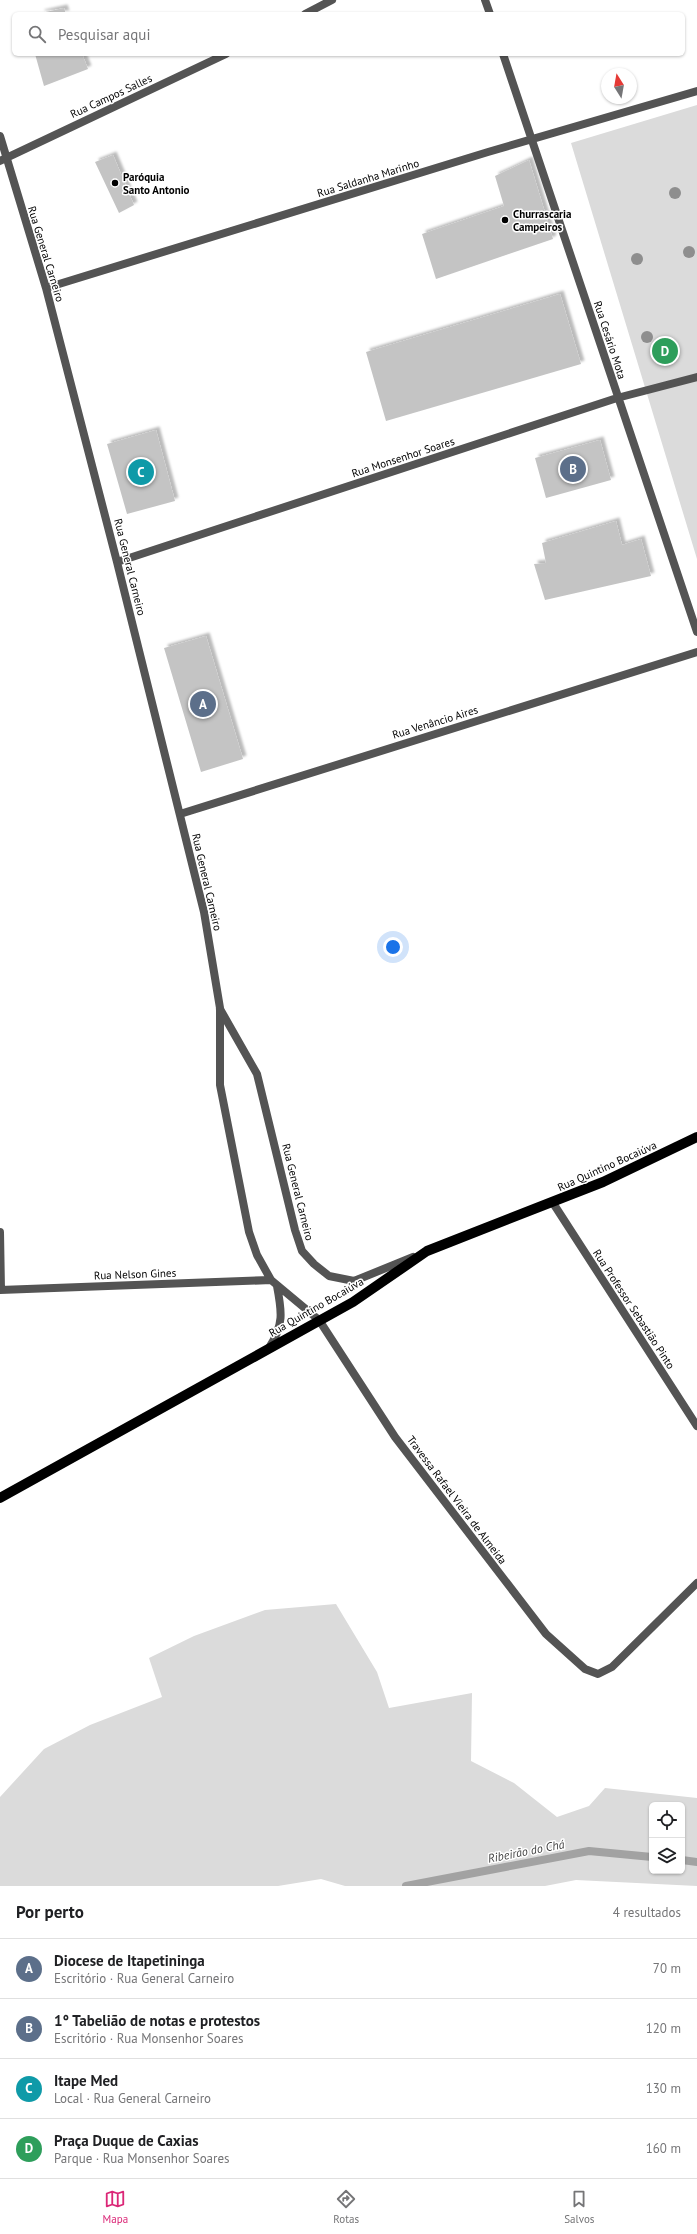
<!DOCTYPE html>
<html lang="pt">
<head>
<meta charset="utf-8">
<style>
	body { margin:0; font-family:"PT Sans",sans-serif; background:#f6f6f6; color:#202124 }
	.controls { position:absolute; right:12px; bottom:12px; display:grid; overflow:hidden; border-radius:6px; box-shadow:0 1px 3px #0004 }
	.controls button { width:36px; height:36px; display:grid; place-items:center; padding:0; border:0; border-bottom:1px solid #e0e0e0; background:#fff; color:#202124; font:20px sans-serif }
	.compass { position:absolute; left:601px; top:68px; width:36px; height:36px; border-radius:50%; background:#fff; box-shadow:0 1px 3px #0004; rotate:349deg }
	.you { position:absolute; left:393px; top:947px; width:14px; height:14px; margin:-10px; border:3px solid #fff; border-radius:50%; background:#1a73e8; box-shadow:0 0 0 6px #1a73e833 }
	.badge { display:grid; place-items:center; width:26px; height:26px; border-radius:50%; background:#db2777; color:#fff; font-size:13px; font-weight:700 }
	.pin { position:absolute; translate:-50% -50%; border:2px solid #fff; box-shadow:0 1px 4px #0006 }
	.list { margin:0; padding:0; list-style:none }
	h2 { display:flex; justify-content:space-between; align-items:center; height:52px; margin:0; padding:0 16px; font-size:17px }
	h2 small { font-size:13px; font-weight:400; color:#757577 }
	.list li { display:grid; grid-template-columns:26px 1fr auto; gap:12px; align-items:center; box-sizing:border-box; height:60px; padding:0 16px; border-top:1px solid #e0e0e0 }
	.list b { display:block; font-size:15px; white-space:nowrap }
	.list p { margin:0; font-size:13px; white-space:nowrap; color:#757577 }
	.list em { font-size:13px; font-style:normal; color:#757577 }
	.icon { flex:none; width:22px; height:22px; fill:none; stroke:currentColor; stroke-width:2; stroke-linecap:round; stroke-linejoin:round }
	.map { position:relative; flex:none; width:697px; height:1886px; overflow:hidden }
	.search { position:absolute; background:#fff; box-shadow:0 1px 3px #0004; left:12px; right:12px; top:12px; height:44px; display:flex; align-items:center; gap:10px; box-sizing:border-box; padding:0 14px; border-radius:6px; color:#757577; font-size:15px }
	.sheet { height:292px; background:#fff }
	nav { display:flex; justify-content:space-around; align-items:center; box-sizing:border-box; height:56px; border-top:1px solid #e0e0e0; background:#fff; font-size:11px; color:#757577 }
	nav a { display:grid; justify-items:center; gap:2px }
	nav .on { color:#db2777 }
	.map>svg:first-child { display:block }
	.green { fill:#dbdbdb; fill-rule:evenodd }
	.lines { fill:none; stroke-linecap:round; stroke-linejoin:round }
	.stream { stroke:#a2a2a2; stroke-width:8 }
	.building { fill:#c4c4c4; filter:url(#shadow) }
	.street { stroke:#545454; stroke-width:8 }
	.primary { stroke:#000; stroke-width:10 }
	.tree { fill:#8e8e8e }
	.poi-dot { fill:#000; stroke:#fff; stroke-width:1.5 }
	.labels { text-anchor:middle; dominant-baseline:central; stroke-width:3; stroke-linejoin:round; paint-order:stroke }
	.street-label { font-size:11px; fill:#000; stroke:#fff }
	.poi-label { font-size:11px; font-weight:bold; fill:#000; stroke:#fff; text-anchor:start }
	.water-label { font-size:12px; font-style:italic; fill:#434343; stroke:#fff }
</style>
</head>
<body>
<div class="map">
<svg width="697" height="1886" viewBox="0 0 697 1886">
	<defs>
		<filter id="shadow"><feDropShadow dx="3.5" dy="-3.5" stdDeviation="1" flood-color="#0004"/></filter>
	</defs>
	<rect width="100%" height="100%" fill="#fff"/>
	<path class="green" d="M697,105V559L571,143Z
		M336,1604L377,1672L389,1708L472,1693L471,1761L514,1783L557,1817L589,1806L605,1788L697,1798V1886L576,1880L545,1886H345L321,1879L278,1886H0V1797L44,1749L90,1725L162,1697L149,1658L194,1636L265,1610ZM652,1805H682V1871H652Z"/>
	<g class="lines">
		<path class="stream" d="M682,1860L697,1862
			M406,1886L589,1851L652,1857"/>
	</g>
	<path class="building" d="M64,8L66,14H41V13Z
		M35,54H82L88,69L44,86Z
		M113,155L134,205L119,213L95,162Z
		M529,160L553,239L436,279L422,234L504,206L495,176Z
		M560,294L581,364L386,421L366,352Z
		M156,430L175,501L127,514L107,444Z
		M600,440L611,480L546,498L535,458Z
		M616,521L622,545L641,539L651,576L545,600L534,564L546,563L542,543Z
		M206,636L243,759L201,772L164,648Z"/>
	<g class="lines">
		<path class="street" d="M485,0L490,14
			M305,14L332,0
			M503,54L697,632
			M0,136L46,288L117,562L204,912L220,1008V1085L249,1232L257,1255L271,1280L319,1320L395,1437L546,1634L585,1669L598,1674L612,1667L697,1583
			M0,161L226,54
			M46,288L488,152L697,91
			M117,562L617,398L697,377
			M180,814L697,652
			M220,1009L257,1074L295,1230L302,1251L314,1264L329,1276L354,1281L413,1257
			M553,1203L697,1426
			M0,1232L1,1290
			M0,1290L271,1280
			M269,1348C284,1325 282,1312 277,1286"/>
		<path class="primary" d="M0,1498L353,1302L427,1251L603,1182L697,1137"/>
	</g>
	<g class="tree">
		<circle cx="675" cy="193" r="6"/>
		<circle cx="689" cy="252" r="6"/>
		<circle cx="637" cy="259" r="6"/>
		<circle cx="647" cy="337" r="6"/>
	</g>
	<g class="poi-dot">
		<circle cx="115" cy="183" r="4"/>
		<circle cx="505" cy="220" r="4"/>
	</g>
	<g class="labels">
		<g class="street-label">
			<text transform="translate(111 96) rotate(-25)">Rua Campos Salles</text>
			<text transform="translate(368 178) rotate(-17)">Rua Saldanha Marinho</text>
			<text transform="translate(46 254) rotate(73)">Rua General Carneiro</text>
			<text transform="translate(610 340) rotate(72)">Rua Cesário Mota</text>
			<text transform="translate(403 457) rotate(-18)">Rua Monsenhor Soares</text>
			<text transform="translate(130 567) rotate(76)">Rua General Carneiro</text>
			<text transform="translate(435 722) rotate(-17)">Rua Venâncio Aires</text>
			<text transform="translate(207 882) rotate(77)">Rua General Carneiro</text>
			<text transform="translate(607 1166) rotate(-24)">Rua Quintino Bocaiúva</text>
			<text transform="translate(298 1192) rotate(76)">Rua General Carneiro</text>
			<text transform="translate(135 1274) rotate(-2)">Rua Nelson Gines</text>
			<text transform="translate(316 1307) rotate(-30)">Rua Quintino Bocaiúva</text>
			<text transform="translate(634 1309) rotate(57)">Rua Professor Sebastião Pinto</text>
			<text transform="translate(457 1500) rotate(53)">Travessa Rafael Vieira de Almeida</text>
		</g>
		<g class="poi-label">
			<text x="123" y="177">Paróquia<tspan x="123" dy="13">Santo Antonio</tspan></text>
			<text x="513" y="214">Churrascaria<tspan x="513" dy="13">Campeiros</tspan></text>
		</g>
		<g class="water-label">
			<text transform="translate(526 1851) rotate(-11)">Ribeirão do Chá</text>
		</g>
	</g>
</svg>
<div class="controls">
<button><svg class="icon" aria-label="locate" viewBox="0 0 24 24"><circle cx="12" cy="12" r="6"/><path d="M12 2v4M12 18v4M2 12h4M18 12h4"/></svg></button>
<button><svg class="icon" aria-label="layers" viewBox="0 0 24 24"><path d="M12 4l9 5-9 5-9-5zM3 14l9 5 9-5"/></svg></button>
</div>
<svg class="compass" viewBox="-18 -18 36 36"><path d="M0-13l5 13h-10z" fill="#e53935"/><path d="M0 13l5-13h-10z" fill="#757577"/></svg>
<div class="you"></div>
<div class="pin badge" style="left:203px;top:704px;background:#5c6f8a">A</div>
<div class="pin badge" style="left:573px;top:469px;background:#5c6f8a">B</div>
<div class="pin badge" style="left:141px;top:472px;background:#0f9aa8">C</div>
<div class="pin badge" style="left:665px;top:351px;background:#2e9e5b">D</div>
<div class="search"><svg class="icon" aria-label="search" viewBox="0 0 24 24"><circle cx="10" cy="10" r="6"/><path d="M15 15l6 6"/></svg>Pesquisar aqui</div>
</div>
<section class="sheet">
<h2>Por perto<small>4 resultados</small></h2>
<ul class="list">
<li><span class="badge" style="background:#5c6f8a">A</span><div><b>Diocese de Itapetininga</b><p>Escritório · Rua General Carneiro</p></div><em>70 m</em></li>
<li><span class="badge" style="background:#5c6f8a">B</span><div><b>1° Tabelião de notas e protestos</b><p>Escritório · Rua Monsenhor Soares</p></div><em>120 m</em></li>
<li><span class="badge" style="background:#0f9aa8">C</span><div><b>Itape Med</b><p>Local · Rua General Carneiro</p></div><em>130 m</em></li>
<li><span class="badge" style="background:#2e9e5b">D</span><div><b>Praça Duque de Caxias</b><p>Parque · Rua Monsenhor Soares</p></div><em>160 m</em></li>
</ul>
</section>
<nav>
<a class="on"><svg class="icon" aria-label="map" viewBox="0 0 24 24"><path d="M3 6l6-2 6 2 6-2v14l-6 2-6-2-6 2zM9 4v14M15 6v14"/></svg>Mapa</a>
<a><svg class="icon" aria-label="directions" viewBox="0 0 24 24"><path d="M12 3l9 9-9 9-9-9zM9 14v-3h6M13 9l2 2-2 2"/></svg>Rotas</a>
<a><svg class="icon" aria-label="saved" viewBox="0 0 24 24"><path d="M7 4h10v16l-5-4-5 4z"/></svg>Salvos</a>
</nav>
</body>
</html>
